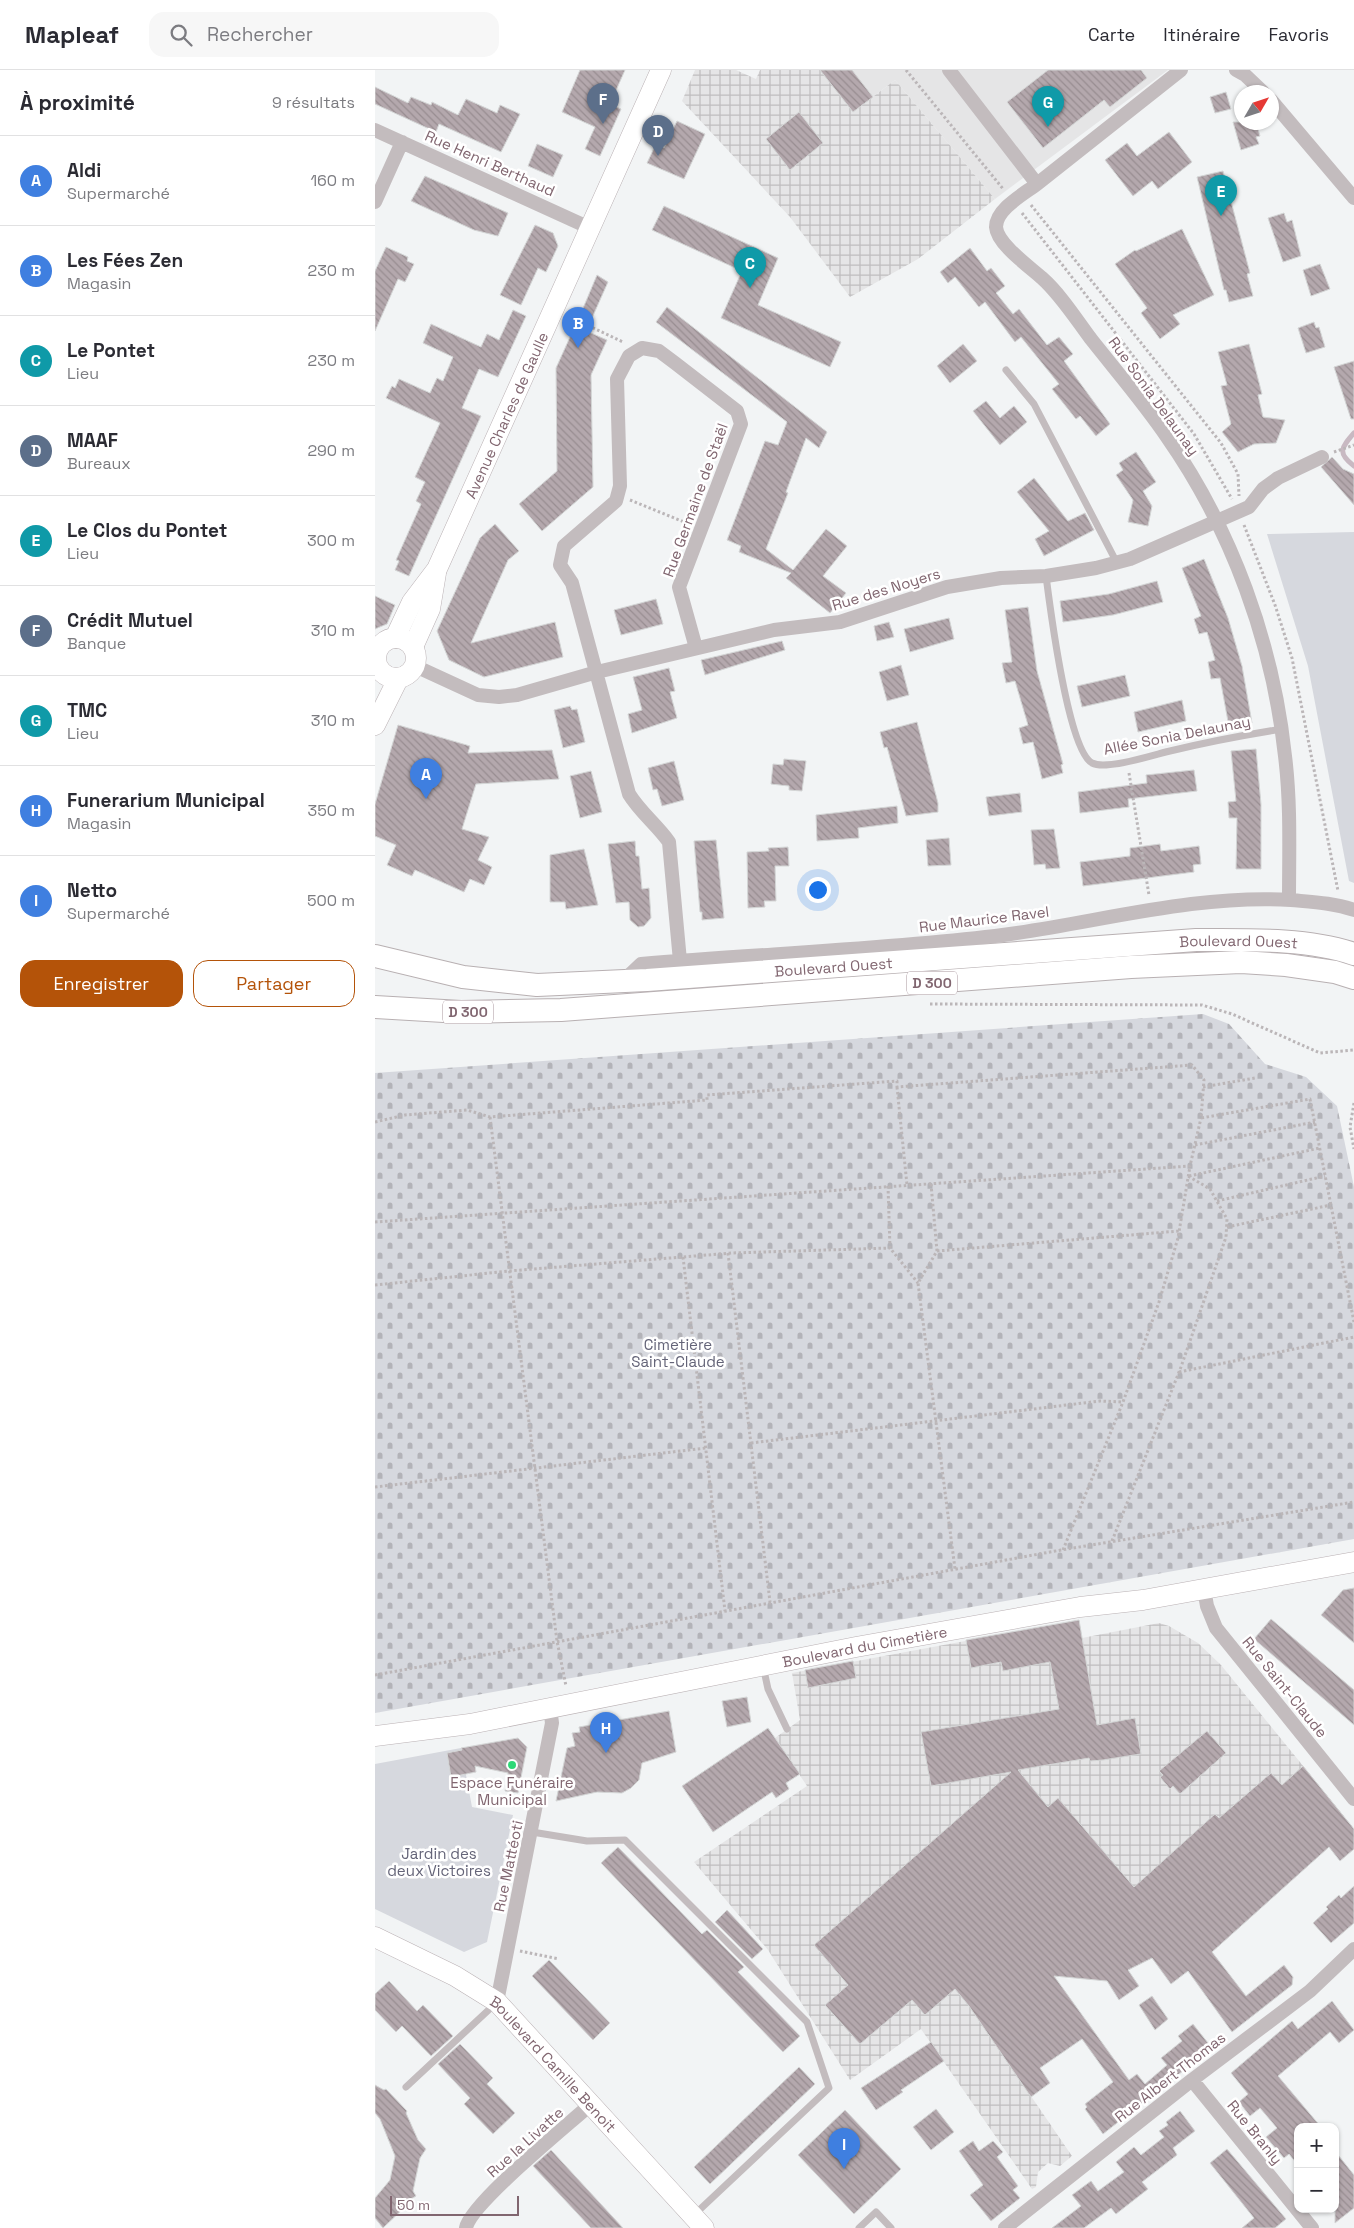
<!DOCTYPE html>
<html lang="fr">
<head>
<meta charset="utf-8">
<style>
	body { margin:0; font-family:"Space Grotesk",sans-serif; background:#f7f7f7; color:#2b2b33 }
	.controls { position:absolute; right:15px; bottom:15px; display:grid; overflow:hidden; border-radius:10px; box-shadow:0 1px 4px #0004 }
	.controls button { width:45px; height:45px; display:grid; place-items:center; padding:0; border:0; border-bottom:1px solid #e1e1e2; background:#fff; color:#2b2b33; font:25px sans-serif }
	.compass { position:absolute; left:859px; top:15px; width:45px; height:45px; border-radius:50%; background:#fff; box-shadow:0 1px 4px #0004; rotate:51deg }
	.scale { position:absolute; left:15px; bottom:12px; width:129px; box-sizing:border-box; padding-left:5px; border:2px solid #816670; border-top:0; font-size:14px; line-height:18px; white-space:nowrap; color:#816670; -webkit-text-stroke:4px #fff; paint-order:stroke }
	.you { position:absolute; left:442px; top:819px; width:18px; height:18px; margin:-12px; border:4px solid #fff; border-radius:50%; background:#1a73e8; box-shadow:0 0 0 8px #1a73e833 }
	.badge { display:grid; place-items:center; width:32px; height:32px; border-radius:50%; background:#b45309; color:#fff; font-size:16px; font-weight:700 }
	.pin { position:absolute; translate:-50% -41px; filter:drop-shadow(0 1px 2px #0008) }
	.pin::after { content:''; position:absolute; top:26px; width:18px; height:15px; background:inherit; clip-path:polygon(0 0,100% 0,50% 100%) }
	.list { margin:0; padding:0; list-style:none }
	h2 { display:flex; justify-content:space-between; align-items:center; height:65px; margin:0; padding:0 20px; font-size:21px }
	h2 small { font-size:16px; font-weight:400; color:#7c7c81 }
	.list li { display:grid; grid-template-columns:32px 1fr auto; gap:15px; align-items:center; box-sizing:border-box; height:90px; padding:0 20px; border-top:1px solid #e1e1e2 }
	.list b { display:block; font-size:19px; white-space:nowrap }
	.list p { margin:0; font-size:16px; white-space:nowrap; color:#7c7c81 }
	.list em { font-size:16px; font-style:normal; color:#7c7c81 }
	.actions { display:flex; gap:10px; padding:15px 20px }
	.actions a { flex:1; padding:11px 0; border:1px solid #b45309; border-radius:15px; text-align:center; font-size:18px; color:#b45309 }
	.actions .main { background:#b45309; color:#fff }
	.icon { flex:none; width:28px; height:28px; fill:none; stroke:currentColor; stroke-width:2; stroke-linecap:round; stroke-linejoin:round }
	.map { position:relative; flex:none; width:979px; height:2158px; overflow:hidden }
	header { display:flex; align-items:center; gap:30px; box-sizing:border-box; height:70px; padding:0 25px; background:#fff; border-bottom:1px solid #e1e1e2 }
	header strong { font-size:24px }
	nav { display:flex; gap:28px; margin-inline-start:auto; font-size:18px }
	.search { width:350px; height:45px; background:#f7f7f7; display:flex; align-items:center; gap:12px; box-sizing:border-box; padding:0 18px; border-radius:15px; color:#7c7c81; font-size:19px }
	main { display:flex }
	aside { flex:1; background:#fff }
	.map>svg:first-child { display:block }
	.built { fill:#e5e5e6 }
	.industrial { fill:url(#industrial-grid) }
	.green { fill:#d6d8de }
	.cemetery { fill:url(#cemetery-stones) }
	.lines { fill:none; stroke-linecap:round; stroke-linejoin:round }
	.stream { stroke:#c8b9c2; stroke-width:5 }
	.building { fill:url(#building-back-hatch); stroke:#d4d6d6 }
	.secondary-casing { stroke:#bab1b4; stroke-width:21 }
	.primary-casing { stroke:#b8b0b2; stroke-width:24 }
	.path { stroke:#bbb6b8; stroke-width:3; stroke-dasharray:2.5 2.5; stroke-linecap:butt }
	.lane { stroke:#c3bcbe; stroke-width:7 }
	.street { stroke:#c3bcbe; stroke-width:14 }
	.secondary { stroke:#fff; stroke-width:20 }
	.primary { stroke:#fff; stroke-width:22 }
	.poi-dot { fill:#2ed877; stroke:#fff; stroke-width:2 }
	.labels { text-anchor:middle; dominant-baseline:central; stroke-width:5; stroke-linejoin:round; paint-order:stroke }
	.shield { fill:#fff; stroke:#a7949b; stroke-width:1 }
	.shield-label { font-size:14px; font-weight:bold; fill:#816670 }
	.street-label { font-size:15px; fill:#816670; stroke:#fff }
	.park-label { font-size:15px; fill:#646478; stroke:#fff }
	.poi-label { font-size:15px; fill:#816670; stroke:#fff }
</style>
</head>
<body>
<header>
<strong>Mapleaf</strong>
<div class="search"><svg class="icon" aria-label="search" viewBox="0 0 24 24"><circle cx="10" cy="10" r="6"/><path d="M15 15l6 6"/></svg>Rechercher</div>
<nav><a>Carte</a><a>Itinéraire</a><a>Favoris</a></nav>
</header>
<main>
<aside>
<h2>À proximité<small>9 résultats</small></h2>
<ul class="list">
<li><span class="badge" style="background:#3f7fe0">A</span><div><b>Aldi</b><p>Supermarché</p></div><em>160 m</em></li>
<li><span class="badge" style="background:#3f7fe0">B</span><div><b>Les Fées Zen</b><p>Magasin</p></div><em>230 m</em></li>
<li><span class="badge" style="background:#0f9aa8">C</span><div><b>Le Pontet</b><p>Lieu</p></div><em>230 m</em></li>
<li><span class="badge" style="background:#5c6f8a">D</span><div><b>MAAF</b><p>Bureaux</p></div><em>290 m</em></li>
<li><span class="badge" style="background:#0f9aa8">E</span><div><b>Le Clos du Pontet</b><p>Lieu</p></div><em>300 m</em></li>
<li><span class="badge" style="background:#5c6f8a">F</span><div><b>Crédit Mutuel</b><p>Banque</p></div><em>310 m</em></li>
<li><span class="badge" style="background:#0f9aa8">G</span><div><b>TMC</b><p>Lieu</p></div><em>310 m</em></li>
<li><span class="badge" style="background:#3f7fe0">H</span><div><b>Funerarium Municipal</b><p>Magasin</p></div><em>350 m</em></li>
<li><span class="badge" style="background:#3f7fe0">I</span><div><b>Netto</b><p>Supermarché</p></div><em>500 m</em></li>
</ul>
<div class="actions"><a class="main">Enregistrer</a><a>Partager</a></div>
</aside>
<div class="map">
<svg width="979" height="2158" viewBox="0 0 979 2158">
	<defs>
		<pattern id="industrial-grid" width="8" height="8" patternUnits="userSpaceOnUse" patternTransform="scale(1.25)"><rect width="8" height="8" fill="#e5e5e6"/><path d="M0 4h8M4 0v8" fill="none" stroke="#bfbdbf"/></pattern>
		<pattern id="cemetery-stones" width="16" height="16" patternUnits="userSpaceOnUse" patternTransform="scale(1.25)"><rect width="16" height="16" fill="#d6d8de"/><path d="M2 7V4a2 2 0 0 1 4 0v3zM10 15v-3a2 2 0 0 1 4 0v3z" fill="#b3b3b8"/></pattern>
		<pattern id="building-back-hatch" width="6" height="6" patternUnits="userSpaceOnUse" patternTransform="scale(1.25)"><rect width="6" height="6" fill="#b4a8ad"/><path d="M-1 5l2 2M0 0l6 6M5-1l2 2" fill="none" stroke="#988d91"/></pattern>
	</defs>
	<rect width="100%" height="100%" fill="#f2f4f5"/>
	<path class="built" d="M445,0H793L620,129L520,10L478,42Z"/>
	<path class="industrial" d="M320,0H361L381,9L385,0H445L478,42L520,10L620,129L543,189L475,227L415,147L307,31Z
		M704,1550L707,1568L784,1553L794,1556L823,1573L846,1595L977,1756L826,1892L811,1871L732,1911L679,1906L601,1946L697,2086L685,2096L673,2093L663,2102L661,2117L657,2119L546,1959L475,2010L393,1880L319,1792L432,1716L400,1668L425,1650L417,1603Z"/>
	<path class="green" d="M979,462V813L974,811L933,596L892,464Z
		M86,1678L97,1737L138,1745L112,1872L89,1882L0,1839V1694Z"/>
	<path class="cemetery" d="M828,944L854,954L890,994L931,1007L962,1036L979,1117V1469L0,1643V1003Z"/>
	<g class="lines">
		<path class="stream" d="M979,363C966,378 962,383 979,396"/>
	</g>
	<path class="building" d="M205,0H250L235,34L246,39L225,86L210,79L220,57L187,42Z
		M445,0H477L498,27L478,42Z
		M673,0H766L772,8L735,37L729,30L668,78L632,32Z
		M0,17L33,33L36,27L56,35L57,32L83,45L91,29L122,43L125,35L145,44L126,82L64,54L61,62L0,34Z
		M851,22L856,39L840,43L835,27Z
		M424,42L448,73L415,100L391,69Z
		M302,51L330,64L309,109L272,93L281,74L289,78Z
		M858,52H881L885,66L881,67L884,74L866,80Z
		M794,62L817,92L783,119L777,111L758,126L730,90L752,73L762,86Z
		M162,74L188,85L178,107L153,96Z
		M848,101L875,203L872,204L878,226L854,232L851,220H849L822,107Z
		M50,106L133,143L123,166L99,160L36,131Z
		M289,136L403,188L383,235L466,272L455,297L346,248L367,201L277,160Z
		M909,143L912,152L917,150L926,186L908,192L893,148Z
		M160,155L178,163L183,176L171,202L163,198L146,235L125,225Z
		M807,159L839,225L798,245L805,254L785,269L766,243L772,238L740,194L760,180L761,181Z
		M11,177L33,187L32,191L39,194L30,212L23,209L0,261V201Z
		M595,178L612,201L616,198L630,216L621,223L638,244L644,239L672,275L684,267L698,284L689,291L735,354L721,366L705,346L701,349L677,319L684,314L646,267L640,272L610,232L604,237L580,207L573,213L565,202Z
		M945,194L955,219L936,226L928,200Z
		M222,205L233,212L217,248L206,243Z
		M292,237L452,362L444,378L431,368L411,422L413,423L391,479L418,500L451,459L472,476L448,506L471,523L455,543L411,508L416,503L364,482L366,476L352,470L390,371L403,375L412,352L281,252Z
		M138,240L151,246L123,307L104,299L87,338L106,346L34,506L20,500L24,491L21,490L46,434L41,431L50,412L40,407L65,353L11,328L17,316L20,318L24,309L55,323L62,308L68,311L78,287L48,273L56,254L106,277L112,264L124,270Z
		M939,252L941,258L944,257L950,277L931,283L923,258Z
		M200,256L232,270L216,305L218,417L167,461L144,434L182,401L181,298Z
		M588,274L602,291L575,313L562,296Z
		M874,274L887,324L883,325L888,347L910,350L901,373L879,374L863,382L847,362L856,354L846,316L852,315L843,282Z
		M979,291V349H976L959,297Z
		M611,331L625,348L639,336L652,352L625,375L598,341Z
		M761,382L781,412L768,421L777,436L773,456L753,452L758,430L741,405L748,400L744,393Z
		M957,387L968,399L979,404V435L946,397Z
		M659,408L693,451L710,443L719,460L669,486L660,469L674,461L642,422Z
		M120,454L144,481L133,490L96,573L180,552L188,587L109,607L74,590L62,561L105,468Z
		M829,489L853,548L867,596L877,653L854,657L845,608L836,609L833,592L840,590L832,562L824,564L819,549L826,546L807,498Z
		M782,511L788,532L738,545L688,552L685,531L734,524Z
		M0,526L20,535L12,554L0,559Z
		M281,529L288,554L246,565L239,540Z
		M653,537L662,601L688,694L686,695L688,703L667,709L658,672L648,674L644,658L653,655L640,611L631,613L627,593L637,592L630,540Z
		M574,548L579,569L535,582L529,559Z
		M514,552L519,567L502,571L499,556Z
		M407,571L410,580L330,605L326,590Z
		M526,595L534,625L512,631L504,602Z
		M294,598L300,621L295,622L302,648L257,663L253,644L267,640L258,607Z
		M750,605L755,626L707,637L702,616Z
		M807,630L811,651L763,662L759,642Z
		M195,636L197,640L202,639L210,672L188,678L179,640Z
		M542,652L563,733V742L531,746L512,677L509,678L505,662Z
		M23,655L95,676L93,683L177,680L184,709L101,714L87,759L114,767L103,790L117,797L109,815L95,809L89,822L40,800L37,806L12,795L21,775L0,766V734Z
		M881,679L886,734V799H861L862,748H854L853,732L861,731L856,681Z
		M409,689L431,691L427,721L414,720V716L396,714L398,694L408,695Z
		M299,691L309,730L287,736L282,719L278,720L273,698Z
		M819,700L822,721L753,729L754,737L705,743L703,722L772,713L771,705Z
		M216,701L227,742L205,748L195,706Z
		M645,723L647,742L614,746L611,727Z
		M522,736L523,753L483,758L484,768L442,771L441,745Z
		M679,759L685,798L671,799L670,794L659,795L656,760Z
		M574,768L576,795L553,796L551,770Z
		M341,770L349,848L327,850V842H325L319,771Z
		M260,771L261,786H264L267,819L274,818L276,848L269,856L263,857L255,850L254,832L241,833L233,774Z
		M785,774L786,781L824,776L826,794L818,795L819,802L708,816L705,792L755,786V778Z
		M413,777L414,796H400L401,831H389L390,837L373,838L372,782L394,781L393,778Z
		M209,779L223,835L191,839L190,832H175V785Z
		M979,1518V1573L946,1545L968,1520Z
		M896,1549L979,1620V1655L879,1569Z
		M704,1550L722,1655L760,1648L766,1684L728,1690L715,1691L714,1688L643,1700L673,1737L683,1728L759,1817L840,1744L844,1748L896,1703L907,1715L928,1696L979,1759V1779L965,1791L954,1777L837,1882L871,1926L909,1895L918,1907L917,1915L857,1962L813,1901L796,1914L777,1888L753,1900L764,1916L744,1930L732,1911L679,1906L754,2010L762,2004L770,2014L792,1995L786,1988L807,1971L803,1966L818,1954L837,1978L728,2064L710,2039L712,2037L710,2034L738,2012L707,1969L665,1998L675,2013L656,2027L594,1936L580,1919L550,1945L537,1930L485,1974L450,1935L473,1915L439,1875L636,1702L556,1716L546,1662L684,1639L675,1592L628,1601L626,1592L596,1598L591,1570Z
		M478,1591L481,1608L433,1618L430,1600Z
		M372,1627L376,1652L352,1657L347,1631Z
		M294,1641L301,1682L267,1693L264,1710L256,1718L247,1723L222,1722L181,1731L192,1678L200,1676L197,1663L205,1662L204,1657Z
		M393,1658L425,1704L411,1713L414,1719L401,1728L397,1722L338,1762L307,1716Z
		M832,1661L851,1683L805,1724L798,1716L795,1719L785,1707L788,1705L784,1701Z
		M143,1668L152,1677L143,1723L130,1721L133,1703L100,1696L101,1702L76,1707L72,1683L87,1680L86,1678Z
		M243,1777L327,1864L332,1860L369,1897L363,1902L425,1966L408,1982L226,1793Z
		M979,1816V1853L956,1873L938,1853L953,1839L951,1837L964,1825L966,1828Z
		M352,1840L388,1879L377,1889L340,1852Z
		M174,1890L235,1953L218,1970L157,1906Z
		M14,1911L42,1941L48,1935L78,1966L56,1986L27,1956L21,1962L0,1940V1924Z
		M777,1926L793,1949L780,1960L764,1935Z
		M957,1931L979,1960L964,1973L955,1962L903,2006L946,2057H923V2095L914,2084L909,2088L891,2067L902,2058L885,2038L875,2046L864,2032L873,2024L856,2003L917,1951L923,1959Z
		M556,1972L569,1991L526,2020L528,2022L501,2040L486,2018Z
		M85,1974L118,2008L112,2014L140,2043L118,2064L89,2034L95,2028L63,1994Z
		M424,1997L440,2014L335,2114L319,2097Z
		M0,2015L9,2020L11,2019L32,2041L31,2043L43,2070L51,2079L45,2088L38,2121L41,2126L31,2132L33,2134L8,2158L0,2148V2128L15,2110L20,2086L5,2049L0,2043Z
		M561,2039L579,2062L556,2080L538,2057Z
		M470,2040L526,2099L479,2144L423,2085Z
		M805,2041L820,2061L798,2078L802,2085L767,2112L773,2119L741,2144L736,2138L709,2158H677L706,2136L697,2125L716,2111L723,2121L749,2102L741,2092L759,2077L766,2085L789,2067L784,2061L793,2055L791,2052Z
		M598,2071L604,2081L618,2071L628,2082L622,2087L643,2116L638,2120L645,2128L616,2151L595,2125L608,2115L584,2081Z
		M852,2079L911,2149L900,2158H867L879,2148L835,2093Z
		M176,2080L248,2158H216L158,2096Z
		M960,2081L979,2105V2138L960,2153Z"/>
	<g class="lines">
		<g class="secondary-casing">
			<g id="secondary">
				<circle cx="21" cy="588" r="20"/>
				<path id="s1" d="M20,568L37,532L62,499L286,0"/>
				<path d="M38,577L55,539L61,503"/>
				<path d="M0,655L23,609"/>
				<path id="s2" d="M0,1666L95,1654L481,1577L705,1537L768,1530L979,1492"/>
				<path id="s3" d="M0,1867L80,1906L122,1932L329,2158"/>
			</g>
		</g>
		<g class="primary-casing">
			<g id="primary">
				<path id="s4" d="M0,886L88,907L162,915L272,910L821,870C870,870 933,868 979,884"/>
				<path d="M0,937L86,942L186,940L756,897L866,892L911,895L960,902L979,908"/>
			</g>
		</g>
		<path class="path" d="M531,0L629,120
			M656,135L846,373L863,404L864,426
			M647,143L819,364L857,429
			M195,247L248,272
			M959,382L979,375
			M255,430L314,454
			M869,455L900,535L917,588L963,821
			M754,703L774,825
			M555,934L827,935L857,944L945,983L979,980
			M522,1017L532,1115
			M828,1017L880,1008
			M979,1033L975,1057L979,1079
			M115,1047L182,1571L191,1616
			M0,1052L30,1045L92,1040L115,1047L332,1030V1025L522,1011V1017L817,995L829,1010L826,1048L935,1029L979,1252
			M820,1075L940,1052
			M814,1106L945,1078
			M556,1114L562,1181L543,1213L580,1499
			M513,1116L515,1178L543,1213
			M842,1131L950,1106
			M0,1152L815,1096L826,1048
			M852,1157L956,1135
			M562,1181L804,1161
			M353,1183L395,1532
			M308,1187L350,1541
			M0,1215L134,1201L357,1183L515,1178
			M804,1302L979,1267
			M376,1373L725,1331L748,1332
			M0,1417L331,1378
			M737,1471L806,1297L851,1167L852,1149L835,1119L813,1106
			M688,1480L748,1332L784,1232L803,1168L815,1096
			M0,1605L686,1480L979,1432
			M145,1881L184,1889"/>
		<path class="lane" d="M631,300L659,334L742,493
			M671,506C675,537 693,680 717,693C719,694 725,695 728,695C749,695 774,686 795,681C832,672 869,665 907,659
			M388,1596L393,1619L412,1659
			M157,1762L212,1771L250,1770L432,1952L454,2018L320,2144
			M31,2017L120,1934
			M484,2158L501,2142L516,2158"/>
		<path class="street" d="M574,0L662,114C649,124 621,139 621,157C622,174 655,197 667,208C686,225 701,249 716,269C742,302 769,333 792,367C857,460 898,573 910,686C916,734 914,782 914,830
			M861,0L870,5L888,22
			M896,30L979,128
			M0,60L215,158
			M662,114L806,0
			M0,132L27,72
			M0,579L2,580
			M40,596L103,625L124,627L142,625L222,602L399,560L465,552L572,517L626,508L671,506L721,498L755,489L874,437L888,419L903,408L947,387
			M305,891L294,772C282,755 265,742 254,724L197,513L185,495L189,476L241,431L245,416L242,309L254,286L267,278L284,281L300,293L362,341L366,354L304,517L321,578
			M248,911L266,894C384,884 502,880 620,866C718,854 816,824 916,830C937,832 959,833 979,840
			M829,1519L832,1536L841,1558L979,1729
			M122,1932L177,1653L175,1638
			M817,2010L937,2158
			M91,2158C95,2134 193,2055 216,2034
			M630,2158L817,2010L935,1921L979,1879"/>
		<use href="#secondary" class="secondary"/>
		<use href="#primary" class="primary"/>
	</g>
	<circle class="poi-dot" cx="137" cy="1695" r="5"/>
	<g class="labels">
		<g class="shield">
			<rect x="532" y="901.5" width="50" height="23" rx="4"/>
			<rect x="68" y="930.5" width="50" height="23" rx="4"/>
		</g>
		<g class="shield-label">
			<text x="557" y="913">D 300</text>
			<text x="93" y="942">D 300</text>
		</g>
		<g class="street-label">
			<text transform="translate(115 93) rotate(24)">Rue Henri Berthaud</text>
			<text transform="translate(779 326) rotate(54)">Rue Sonia Delaunay</text>
			<text stroke="none"><textPath href="#s1" startOffset="250">Avenue Charles de Gaulle</textPath></text>
			<text transform="translate(320 430) rotate(-70)">Rue Germaine de Staël</text>
			<text transform="translate(511 519) rotate(-17)">Rue des Noyers</text>
			<text transform="translate(802 665) rotate(-11)">Allée Sonia Delaunay</text>
			<text transform="translate(609 849) rotate(-7)">Rue Maurice Ravel</text>
			<text stroke="none"><textPath href="#s4" startOffset="868">Boulevard Ouest</textPath></text>
			<text stroke="none"><textPath href="#s4" startOffset="462">Boulevard Ouest</textPath></text>
			<text stroke="none"><textPath href="#s2" startOffset="498">Boulevard du Cimetière</textPath></text>
			<text transform="translate(910 1617) rotate(51)">Rue Saint-Claude</text>
			<text transform="translate(133 1796) rotate(-78)">Rue Mattéoti</text>
			<text stroke="none"><textPath href="#s3" startOffset="222">Boulevard Camille Benoit</textPath></text>
			<text transform="translate(795 2007) rotate(-38)">Rue Albert Thomas</text>
			<text transform="translate(880 2062) rotate(51)">Rue Branly</text>
			<text transform="translate(150 2072) rotate(-42)">Rue la Livatte</text>
		</g>
		<g class="park-label">
			<text x="303" y="1274">Cimetière<tspan x="303" dy="17">Saint-Claude</tspan></text>
			<text x="64" y="1783">Jardin des<tspan x="64" dy="17">deux Victoires</tspan></text>
		</g>
		<g class="poi-label">
			<text x="137" y="1712">Espace Funéraire<tspan x="137" dy="17">Municipal</tspan></text>
		</g>
	</g>
</svg>
<div class="controls">
<button>+</button>
<button>−</button>
</div>
<svg class="compass" viewBox="-18 -18 36 36"><path d="M0-13l5 13h-10z" fill="#e53935"/><path d="M0 13l5-13h-10z" fill="#7c7c81"/></svg>
<div class="scale">50 m</div>
<div class="you"></div>
<div class="pin badge" style="left:51px;top:729px;background:#3f7fe0">A</div>
<div class="pin badge" style="left:203px;top:278px;background:#3f7fe0">B</div>
<div class="pin badge" style="left:375px;top:218px;background:#0f9aa8">C</div>
<div class="pin badge" style="left:283px;top:86px;background:#5c6f8a">D</div>
<div class="pin badge" style="left:846px;top:146px;background:#0f9aa8">E</div>
<div class="pin badge" style="left:228px;top:54px;background:#5c6f8a">F</div>
<div class="pin badge" style="left:673px;top:57px;background:#0f9aa8">G</div>
<div class="pin badge" style="left:231px;top:1683px;background:#3f7fe0">H</div>
<div class="pin badge" style="left:469px;top:2099px;background:#3f7fe0">I</div>
</div>
</main>
</body>
</html>
